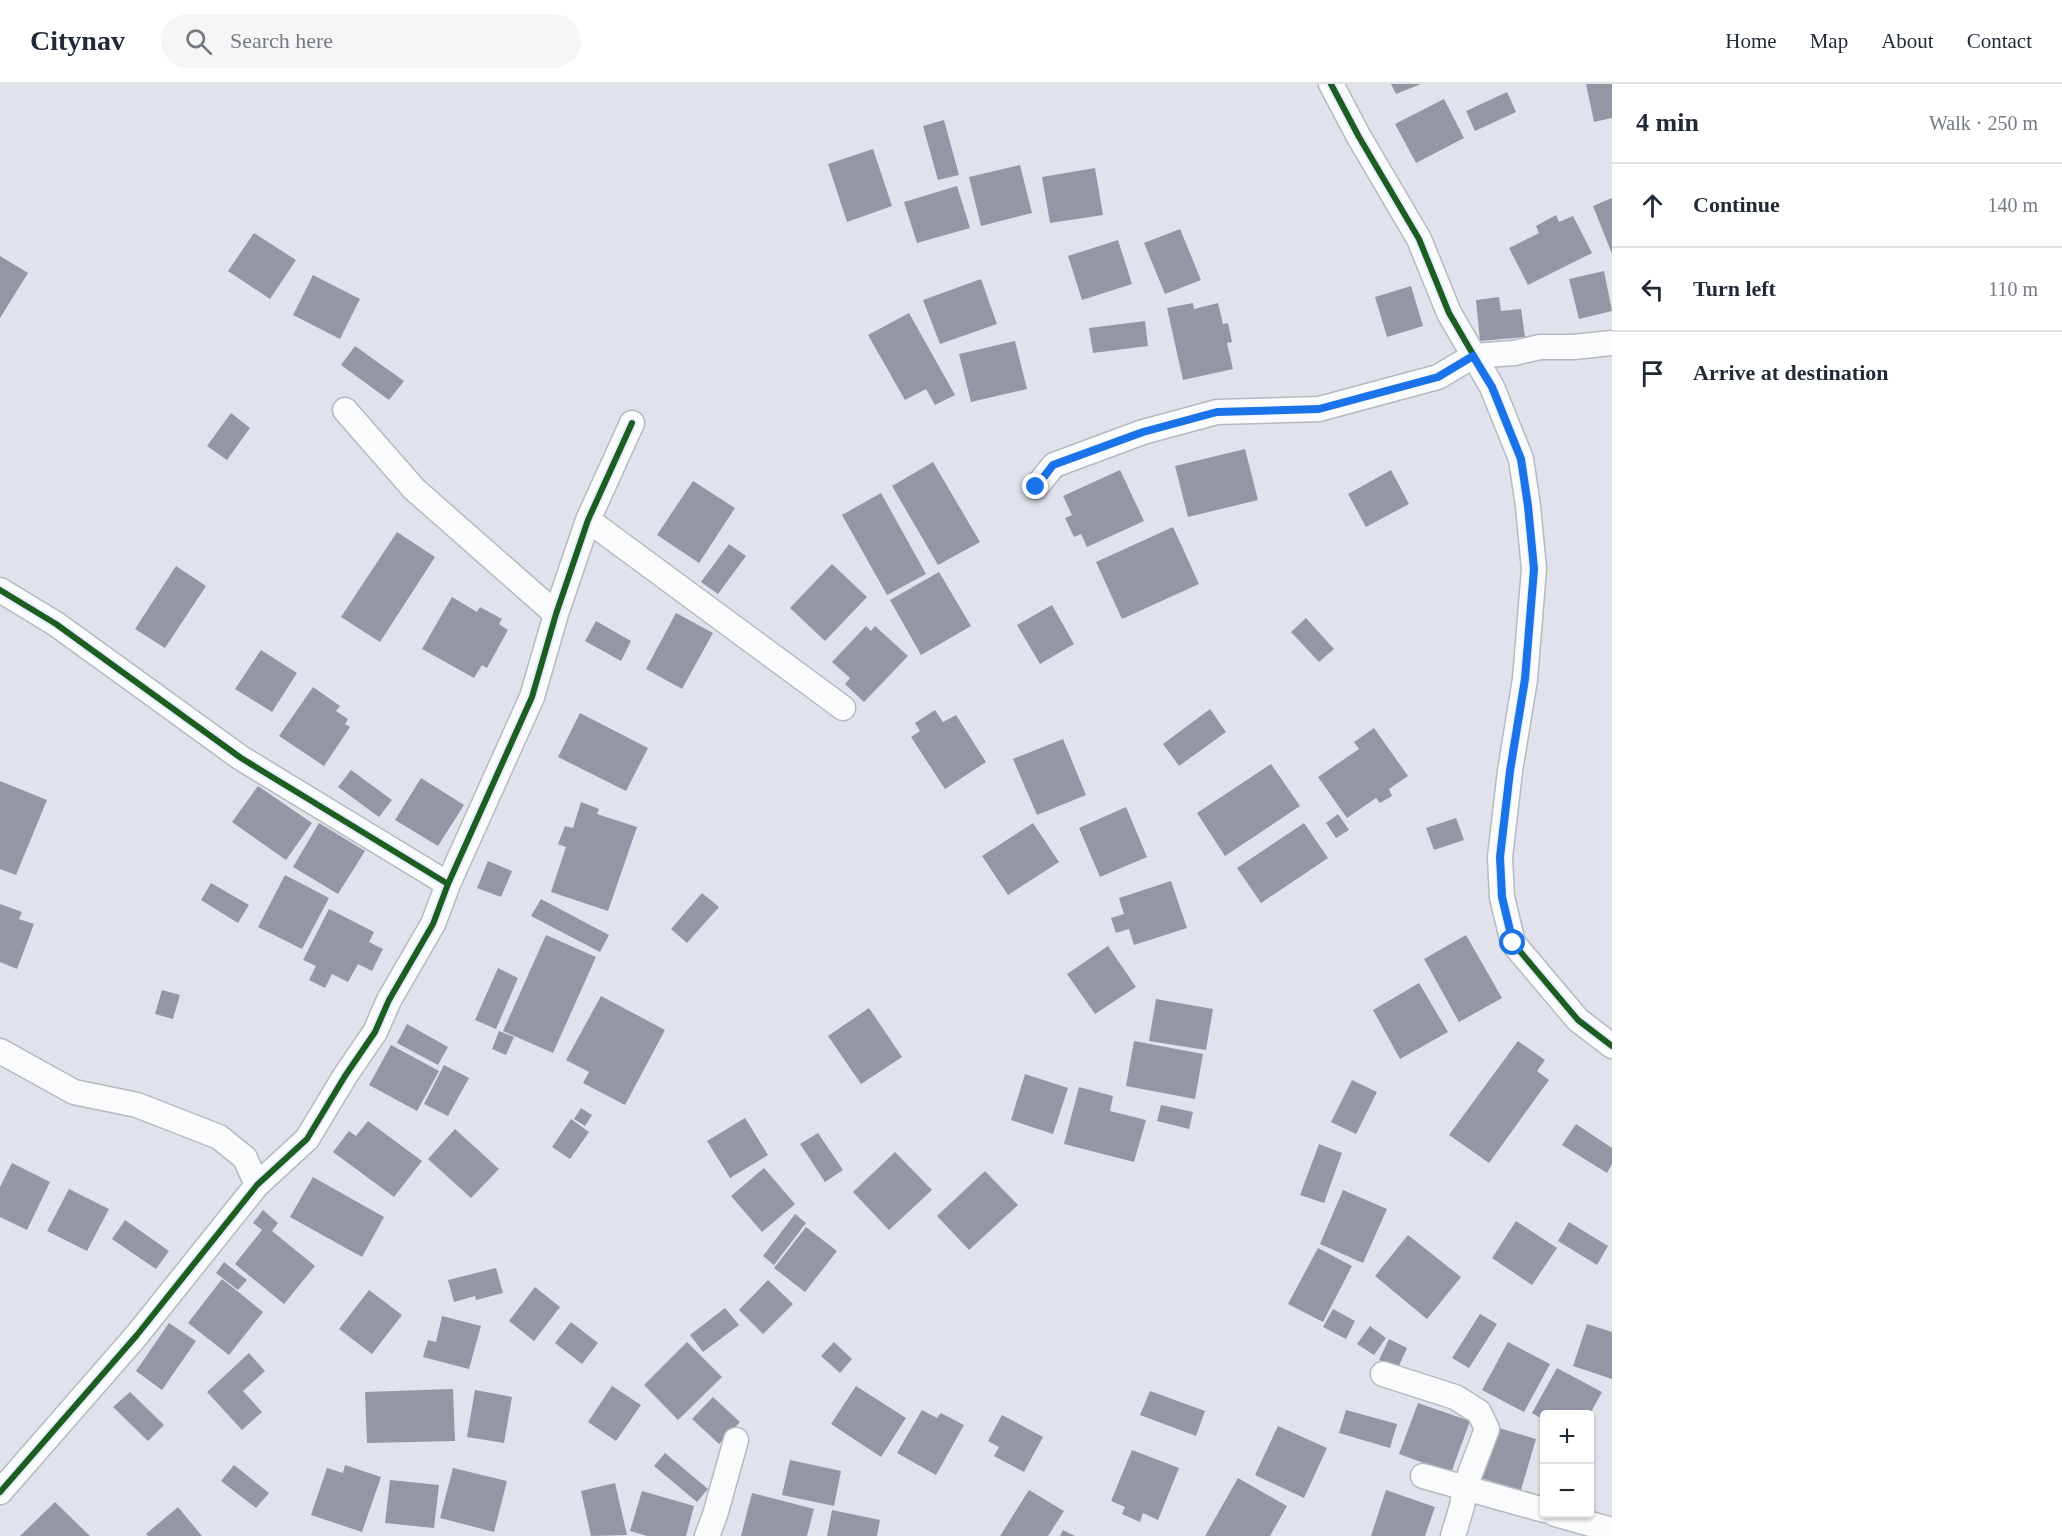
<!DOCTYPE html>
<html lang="en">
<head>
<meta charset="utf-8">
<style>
	body { margin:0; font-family:"Times New Roman",serif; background:#f6f6f7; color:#1f2937 }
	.controls { position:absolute; right:18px; bottom:18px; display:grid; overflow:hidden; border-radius:6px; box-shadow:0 2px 4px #0004 }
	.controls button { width:54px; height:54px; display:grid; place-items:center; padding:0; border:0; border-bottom:2px solid #e0e1e3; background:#fff; color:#1f2937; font:30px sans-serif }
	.stop { position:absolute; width:18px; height:18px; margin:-14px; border:4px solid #1a73e8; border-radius:50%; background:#fff }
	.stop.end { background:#1a73e8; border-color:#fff; box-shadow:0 2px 6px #0008 }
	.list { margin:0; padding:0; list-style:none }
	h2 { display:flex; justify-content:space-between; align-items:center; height:78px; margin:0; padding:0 24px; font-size:26px }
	h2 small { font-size:20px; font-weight:400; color:#747a83 }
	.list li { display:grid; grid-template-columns:39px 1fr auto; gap:18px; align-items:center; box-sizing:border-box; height:84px; padding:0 24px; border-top:2px solid #e0e1e3 }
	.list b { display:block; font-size:22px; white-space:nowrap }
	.list em { font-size:20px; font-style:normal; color:#747a83 }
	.icon { flex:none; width:33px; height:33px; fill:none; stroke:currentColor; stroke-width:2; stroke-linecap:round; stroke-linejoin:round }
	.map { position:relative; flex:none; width:1612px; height:1452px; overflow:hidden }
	header { display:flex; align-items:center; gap:36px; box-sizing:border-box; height:84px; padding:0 30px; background:#fff; border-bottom:2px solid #e0e1e3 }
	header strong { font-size:28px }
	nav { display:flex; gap:33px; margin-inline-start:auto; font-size:21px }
	.search { width:420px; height:54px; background:#f6f6f7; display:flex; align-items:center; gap:15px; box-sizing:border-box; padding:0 21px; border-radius:33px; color:#747a83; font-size:22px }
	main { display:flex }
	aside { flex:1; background:#fff }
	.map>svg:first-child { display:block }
	.building { fill:#9397a5 }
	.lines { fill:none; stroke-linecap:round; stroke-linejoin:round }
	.minor-casing { stroke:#b7b9c0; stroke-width:27 }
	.minor { stroke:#fafbfc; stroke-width:24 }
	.cycleway-casing { stroke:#e8edfd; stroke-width:10 }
	.cycleway { stroke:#1b5e20; stroke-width:6 }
	.route { stroke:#1a73e8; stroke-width:8 }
</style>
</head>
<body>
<header>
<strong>Citynav</strong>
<div class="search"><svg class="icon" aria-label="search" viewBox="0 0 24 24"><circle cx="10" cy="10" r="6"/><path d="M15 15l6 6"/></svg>Search here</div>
<nav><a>Home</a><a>Map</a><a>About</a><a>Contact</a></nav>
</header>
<main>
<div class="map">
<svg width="1612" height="1452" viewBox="0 0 1612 1452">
	<rect width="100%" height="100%" fill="#e0e3eb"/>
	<path class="building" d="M1391,0H1421L1396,10Z
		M1586,0H1612V34L1594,38Z
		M1507,8L1516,28L1475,47L1466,27Z
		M1444,15L1464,54L1416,79L1395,40Z
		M944,36L959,91L938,96L923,42Z
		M873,65L892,122L847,138L828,80Z
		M1020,81L1032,129L981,142L969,93Z
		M1095,84L1103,131L1050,139L1042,93Z
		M957,102L970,144L917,159L904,118Z
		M1612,114V170L1593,122Z
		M1556,131L1559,138L1573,132L1592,169L1528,201L1509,164L1539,149L1536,142Z
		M1180,145L1201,196L1165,210L1144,159Z
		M254,149L296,176L270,215L228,187Z
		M1118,156L1132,200L1082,216L1068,172Z
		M0,172L28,189L0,234Z
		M1604,187L1612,227L1579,235L1569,195Z
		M313,191L360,215L340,255L293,231Z
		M981,195L997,240L940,260L923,216Z
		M1411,202L1423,242L1387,253L1375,213Z
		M1499,213L1501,227L1521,225L1525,253L1480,257L1476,216Z
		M1193,219L1194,225L1218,219L1223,240L1228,239L1232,258L1227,259L1233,285L1183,296L1167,224Z
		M909,229L955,311L935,321L926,305L905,316L868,251Z
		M1145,237L1148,262L1093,269L1089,244Z
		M1015,257L1027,305L971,318L959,270Z
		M355,262L404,297L389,316L341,281Z
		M231,329L250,344L227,376L207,362Z
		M1245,365L1258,416L1188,433L1175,382Z
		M933,378L980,458L938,481L892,402Z
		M1120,386L1144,437L1087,463L1081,450L1074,453L1065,434L1072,431L1063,412Z
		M1391,386L1409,420L1366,443L1348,410Z
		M693,397L735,424L699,479L657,451Z
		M881,409L926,490L887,511L842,431Z
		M1173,443L1199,500L1122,535L1096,478Z
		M397,448L435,473L380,558L341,533Z
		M729,460L746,472L718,510L701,498Z
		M832,480L867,513L825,557L790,524Z
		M176,482L206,502L165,564L135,545Z
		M939,488L971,542L921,571L890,516Z
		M452,513L477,528L480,523L502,535L499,540L508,546L487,584L482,581L474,594L422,565Z
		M1052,521L1074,560L1040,580L1017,541Z
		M676,529L713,549L682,605L646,585Z
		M1306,534L1334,565L1319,578L1291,548Z
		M596,537L631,557L621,577L585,557Z
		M866,542L871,547L875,542L908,572L864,618L845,600L850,594L832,578Z
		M261,566L297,589L272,628L235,605Z
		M313,603L340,622L336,627L348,635L345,640L350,643L324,682L279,652Z
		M1210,625L1226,648L1179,682L1163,660Z
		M935,626L943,638L956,631L986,678L945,705L911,653L920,647L915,639Z
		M580,629L648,664L626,707L558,673Z
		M1374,644L1408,692L1389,705L1392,712L1380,719L1376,714L1347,734L1318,693L1359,665L1354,658Z
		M1063,655L1086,711L1037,731L1013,675Z
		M1271,680L1300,722L1225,772L1197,729Z
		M351,686L392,716L379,733L338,703Z
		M421,694L464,721L438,762L395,736Z
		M0,697L47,716L16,791L0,785Z
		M258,702L312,739L286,776L232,738Z
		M581,718L599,725L597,730L637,743L608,827L551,808L566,763L558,760L565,742L573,744Z
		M1126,723L1147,773L1100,793L1079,744Z
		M1338,730L1349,746L1336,754L1326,739Z
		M1456,734L1464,756L1434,766L1426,744Z
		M319,739L365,767L338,810L293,783Z
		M1033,739L1059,778L1008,811L982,772Z
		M1304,739L1328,774L1261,819L1237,784Z
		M488,777L512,787L501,813L477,804Z
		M285,791L329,814L302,865L258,843Z
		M1171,797L1187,844L1134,861L1129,845L1116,849L1111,834L1124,830L1119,814Z
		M211,799L249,821L238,839L201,816Z
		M702,809L719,823L687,859L671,845Z
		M541,815L609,851L600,868L531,832Z
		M0,820L22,828L19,835L34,840L17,885L0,878Z
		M329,825L374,848L369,858L383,865L372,887L358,880L348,898L332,890L325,904L309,896L316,882L303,876Z
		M546,851L596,873L553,969L503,947Z
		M1466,851L1502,914L1459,938L1424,875Z
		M1108,862L1136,903L1095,930L1067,890Z
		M498,884L518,894L496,945L475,936Z
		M1419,899L1448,948L1400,975L1373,926Z
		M162,906L180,911L173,935L155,930Z
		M601,912L665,946L625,1021L583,999L589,988L566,976Z
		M1156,915L1213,925L1206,966L1149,957Z
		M869,924L902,973L861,1000L828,952Z
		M407,940L448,963L438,981L397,959Z
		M499,947L514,953L506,971L492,965Z
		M1134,957L1203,970L1195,1015L1126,1002Z
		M1518,957L1545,976L1537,987L1549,996L1489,1079L1449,1051Z
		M391,961L439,987L417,1027L369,1001Z
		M444,981L469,994L448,1032L424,1020Z
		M1025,990L1068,1004L1053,1050L1011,1036Z
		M1352,996L1377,1008L1356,1050L1331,1038Z
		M1079,1003L1113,1012L1110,1027L1146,1036L1134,1078L1064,1060Z
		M1161,1021L1193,1028L1189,1045L1157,1037Z
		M581,1024L592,1031L585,1042L574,1035Z
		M745,1034L768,1071L730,1094L707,1057Z
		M571,1035L589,1048L570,1075L552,1063Z
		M368,1037L422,1077L394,1113L333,1068L349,1047L356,1052Z
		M1576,1040L1612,1064V1080L1607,1089L1562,1061Z
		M455,1045L499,1085L471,1114L428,1075Z
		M818,1049L843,1086L825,1098L800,1060Z
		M1319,1060L1342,1069L1324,1119L1300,1111Z
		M895,1068L932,1106L889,1146L853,1108Z
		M12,1079L50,1098L27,1146L0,1133V1103Z
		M764,1084L795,1120L762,1148L731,1112Z
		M985,1087L1018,1121L969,1166L937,1132Z
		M313,1093L384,1133L362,1173L290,1133Z
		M69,1105L109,1125L87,1167L47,1147Z
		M1343,1106L1387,1125L1363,1179L1320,1160Z
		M263,1126L278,1139L272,1147L315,1182L284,1220L235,1180L262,1146L253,1139Z
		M795,1130L806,1139L774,1181L763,1172Z
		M125,1136L169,1167L156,1185L112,1155Z
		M1516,1137L1557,1164L1532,1201L1492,1174Z
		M1569,1138L1608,1162L1597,1181L1558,1157Z
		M806,1143L837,1167L805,1208L774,1184Z
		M1408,1151L1461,1193L1427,1235L1375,1192Z
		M1318,1164L1352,1182L1323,1238L1288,1220Z
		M224,1178L247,1196L238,1206L216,1189Z
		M496,1184L503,1209L476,1216L475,1212L454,1218L448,1196Z
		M222,1195L263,1228L229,1271L188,1239Z
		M768,1196L793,1220L763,1250L739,1226Z
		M535,1203L560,1223L534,1257L509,1237Z
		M369,1206L402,1231L372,1270L339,1245Z
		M725,1224L739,1241L703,1268L690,1251Z
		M1333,1225L1355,1237L1346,1255L1323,1243Z
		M1480,1230L1497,1240L1469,1284L1452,1274Z
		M442,1232L481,1242L469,1285L423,1273L428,1256L436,1258Z
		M571,1238L598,1259L582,1280L555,1259Z
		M169,1239L196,1257L162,1306L136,1287Z
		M1587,1240L1612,1248V1295L1573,1282Z
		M1370,1242L1386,1254L1374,1271L1357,1260Z
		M1389,1255L1407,1264L1398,1284L1379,1276Z
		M687,1258L722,1293L678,1336L644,1301Z
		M834,1258L852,1275L840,1289L821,1272Z
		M1508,1258L1550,1280L1524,1328L1482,1306Z
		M249,1269L265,1287L243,1307L262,1328L242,1346L207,1308Z
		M1557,1284L1602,1308L1590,1330H1544V1336L1532,1329Z
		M612,1302L641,1321L616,1357L588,1338Z
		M856,1302L906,1334L881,1373L831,1340Z
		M453,1305L455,1357L367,1359L365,1308Z
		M475,1306L512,1313L504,1359L467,1353Z
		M1150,1307L1205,1327L1196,1352L1140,1331Z
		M130,1308L164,1341L148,1357L113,1323Z
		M713,1313L740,1338L719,1360L692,1335Z
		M1418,1319L1470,1337L1451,1389L1399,1370Z
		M922,1326L937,1334L941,1329L964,1341L936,1391L897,1369Z
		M1346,1326L1397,1340L1390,1364L1339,1349Z
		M1002,1331L1043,1353L1024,1388L994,1372L999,1363L988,1357Z
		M1278,1342L1327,1364L1304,1414L1255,1391Z
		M1492,1342L1536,1355L1521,1406L1477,1393Z
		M1132,1366L1179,1384L1158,1436L1143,1429L1140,1438L1122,1430L1125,1423L1111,1417Z
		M665,1369L708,1405L697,1418L654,1382Z
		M790,1376L841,1387L834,1422L782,1411Z
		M234,1381L269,1409L256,1424L221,1397Z
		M345,1381L381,1393L362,1448L311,1431L327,1384L343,1389Z
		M453,1384L507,1397L494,1448L440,1434Z
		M1238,1394L1287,1422L1270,1452H1205Z
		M390,1396L439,1401L434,1444L385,1439Z
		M615,1399L627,1451L591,1452L581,1407Z
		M1029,1406L1064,1427L1048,1452H1000Z
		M1386,1406L1435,1423L1425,1452H1371Z
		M642,1407L694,1422L686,1452H647L630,1447Z
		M752,1409L814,1425L807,1452H741Z
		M55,1418L90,1452H20Z
		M178,1423L202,1452H148L146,1450Z
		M832,1426L880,1436L877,1452H827Z
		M1063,1446L1075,1452H1060Z"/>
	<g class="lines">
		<g class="minor-casing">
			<path id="minor" d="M1331,0L1359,53L1419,155L1449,229L1492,303L1521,375L1528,422L1534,485L1525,595L1510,687L1500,773L1502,813L1513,859L1578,936L1612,962
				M345,326L414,405L556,530
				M1036,403L1054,381L1143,348L1217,328L1319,325L1438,293L1473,272L1514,269L1540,263H1574L1612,259
				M588,436L843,624
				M0,506L56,540L241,674L448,800
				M0,967L74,1008L137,1021L219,1053L245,1074L257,1101
				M1383,1290L1455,1313L1479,1328L1487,1345L1465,1403L1462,1422L1453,1452
				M1423,1392L1544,1426
				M0,1408L137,1251L257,1101L307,1055L345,992L375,948L389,916L433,840L448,800L532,613L556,530L588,436L632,339
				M1555,1430L1612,1446
				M707,1452L715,1431L736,1356"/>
		</g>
		<use href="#minor" class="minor"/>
		<g class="cycleway-casing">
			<path id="cycleway" d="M1331,0L1359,53L1419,155L1449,229L1492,303L1521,375L1528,422L1534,485L1525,595L1510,687L1500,773L1502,813L1513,859L1578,936L1612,962
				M0,506L56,540L241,674L448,800
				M0,1408L137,1251L257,1101L307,1055L345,992L375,948L389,916L433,840L448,800L532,613L556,530L588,436L632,339"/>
		</g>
		<use href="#cycleway" class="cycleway"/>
	</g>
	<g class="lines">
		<path class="route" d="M1036,403L1053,381L1143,348L1217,328L1319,325L1438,293L1473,272L1492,303L1521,375L1528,422L1534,485L1525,595L1510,687L1500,773L1502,813L1513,859"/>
	</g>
</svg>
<div class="controls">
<button>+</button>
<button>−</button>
</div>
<div class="stop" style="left:1513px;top:859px"></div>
<div class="stop end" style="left:1036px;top:403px"></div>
</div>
<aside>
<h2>4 min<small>Walk · 250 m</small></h2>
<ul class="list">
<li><svg class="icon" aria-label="ahead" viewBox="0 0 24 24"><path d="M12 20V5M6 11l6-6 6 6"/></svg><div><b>Continue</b></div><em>140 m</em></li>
<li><svg class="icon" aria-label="left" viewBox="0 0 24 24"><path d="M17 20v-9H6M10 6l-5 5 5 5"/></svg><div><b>Turn left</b></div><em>110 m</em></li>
<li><svg class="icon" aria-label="arrive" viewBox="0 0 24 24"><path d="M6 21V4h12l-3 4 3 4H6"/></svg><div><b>Arrive at destination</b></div></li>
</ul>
</aside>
</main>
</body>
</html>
